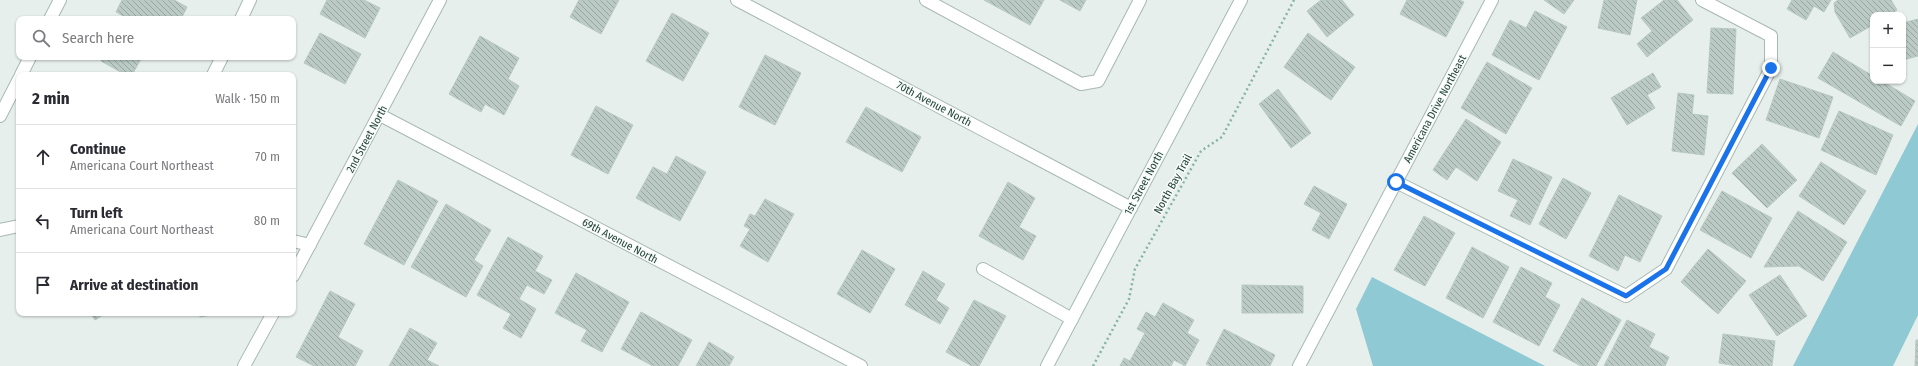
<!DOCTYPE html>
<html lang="en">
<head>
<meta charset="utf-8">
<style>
	body { margin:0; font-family:"Fira Sans Condensed",sans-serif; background:#f2f2f3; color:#2b2b33 }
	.controls { position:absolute; right:12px; top:12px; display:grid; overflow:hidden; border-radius:8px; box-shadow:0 1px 3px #0004 }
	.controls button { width:36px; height:36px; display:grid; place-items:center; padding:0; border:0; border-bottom:1px solid #e1e1e2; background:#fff; color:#2b2b33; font:20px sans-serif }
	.stop { position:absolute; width:12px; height:12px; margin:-9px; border:3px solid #1a73e8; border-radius:50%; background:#fff }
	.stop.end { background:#1a73e8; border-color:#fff; box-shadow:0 1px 4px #0008 }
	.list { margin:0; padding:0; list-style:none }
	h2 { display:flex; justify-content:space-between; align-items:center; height:52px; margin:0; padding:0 16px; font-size:17px }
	h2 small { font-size:13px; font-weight:400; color:#7c7c81 }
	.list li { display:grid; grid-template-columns:26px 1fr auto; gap:12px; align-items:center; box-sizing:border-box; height:64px; padding:0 16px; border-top:1px solid #e1e1e2 }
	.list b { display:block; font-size:15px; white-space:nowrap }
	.list p { margin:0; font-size:13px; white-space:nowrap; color:#7c7c81 }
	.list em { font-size:13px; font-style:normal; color:#7c7c81 }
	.icon { flex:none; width:22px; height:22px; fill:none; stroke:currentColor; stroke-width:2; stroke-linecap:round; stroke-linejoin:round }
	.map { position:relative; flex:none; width:1918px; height:366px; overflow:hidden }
	.search { position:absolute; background:#fff; box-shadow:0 1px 3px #0004; left:16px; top:16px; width:280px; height:44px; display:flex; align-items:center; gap:10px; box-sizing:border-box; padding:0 14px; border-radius:8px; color:#7c7c81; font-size:15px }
	.panel { position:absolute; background:#fff; box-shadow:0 1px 3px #0004; left:16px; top:72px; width:280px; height:244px; border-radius:8px }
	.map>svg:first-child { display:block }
	.water { fill:#8ec9d4 }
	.building { fill:url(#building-back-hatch); stroke:#b8c9c2 }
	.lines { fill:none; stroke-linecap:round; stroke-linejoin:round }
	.lane-casing { stroke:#a8b8b2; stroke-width:14 }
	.street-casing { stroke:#a8b8b2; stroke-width:14 }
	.secondary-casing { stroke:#a4bbb3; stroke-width:14 }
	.path { stroke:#86b3a5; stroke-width:2.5; stroke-dasharray:2 3; stroke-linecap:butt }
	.lane { stroke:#fff; stroke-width:12 }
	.street { stroke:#fff; stroke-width:12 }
	.secondary { stroke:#fff; stroke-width:12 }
	.route { stroke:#1a73e8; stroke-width:5 }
	.labels { text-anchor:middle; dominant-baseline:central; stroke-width:3; stroke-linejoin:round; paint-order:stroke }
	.street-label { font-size:11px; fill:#24423a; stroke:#f7fbf9 }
</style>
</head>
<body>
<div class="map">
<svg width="1918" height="366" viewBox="0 0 1918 366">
	<defs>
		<pattern id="building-back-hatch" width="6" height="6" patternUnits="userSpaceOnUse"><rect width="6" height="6" fill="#bbcac4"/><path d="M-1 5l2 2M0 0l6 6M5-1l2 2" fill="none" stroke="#98a6a0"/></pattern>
	</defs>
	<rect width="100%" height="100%" fill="#e6efeb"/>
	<path class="water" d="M1918,124V315L1893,366H1793Z
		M1372,277L1545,366H1373L1356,309Z"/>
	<path class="building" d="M122,0H174L187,7L181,19H169L165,17L164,19H129L116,12Z
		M327,0H364L380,8L365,38L320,14Z
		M579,0H619L601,34L570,17Z
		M984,0H1044L1030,25Z
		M1060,0H1086L1080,11Z
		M1321,0H1342L1354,15L1327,37L1307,11Z
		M1407,0H1460L1464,2L1446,37L1400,14Z
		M1544,0H1574L1564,14Z
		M1604,0H1637L1630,35L1598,28Z
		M1664,0H1677L1693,20L1647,57L1637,44L1652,31L1641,18Z
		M1792,0H1831L1824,12L1814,6L1806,20L1787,9Z
		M1838,0H1891L1897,10L1889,15H1873V25L1850,38L1835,12L1834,3Z
		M1535,11L1567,27L1539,80L1492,55L1510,20L1526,28Z
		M672,13L709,33L683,81L646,61Z
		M1918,19V56L1903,60V23Z
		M1711,28L1736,29L1733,94L1707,93Z
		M320,33L361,54L345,84L304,63Z
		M1308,33L1355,67L1331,100L1284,67Z
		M480,36L519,58L508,79L519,86L504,115L485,104L481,112L449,94Z
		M1833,52L1873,76V81H1882L1915,101L1901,126L1818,78Z
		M765,55L801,73L775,125L739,107Z
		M103,57H142L132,75H126L101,61Z
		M1487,62L1532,88L1506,134L1461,108Z
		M1653,73L1661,87L1647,95L1655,108L1627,125L1611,98Z
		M1780,79L1833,97L1819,138L1766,120Z
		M1278,89L1311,133L1291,148L1259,104Z
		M1678,93L1694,95L1692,114L1708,116L1704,155L1672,151Z
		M596,106L633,125L608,174L571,155Z
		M866,107L921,137L902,172L846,142Z
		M1839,111L1893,135L1876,175L1821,150Z
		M1466,119L1501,142L1477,181L1456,167L1447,180L1433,170Z
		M1762,144L1797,180L1767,208L1732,173Z
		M676,156L706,172L680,221L636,198L653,167L667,174Z
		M1513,159L1552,177L1530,225L1510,216L1518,200L1498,191Z
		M1821,162L1866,191L1844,225L1799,196Z
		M1563,178L1591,193L1566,239L1539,224Z
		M398,180L438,201L404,265L364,244Z
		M1008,182L1035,198L1019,227L1036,236L1023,260L979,236Z
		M1314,186L1347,204L1329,239L1312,230L1321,213L1304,204Z
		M1722,191L1772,218L1751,258L1700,230Z
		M1619,195L1662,216L1640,262L1625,255L1618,271L1589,256Z
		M765,199L794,214L768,262L740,246L750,229L744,226L750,214L755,216Z
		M446,204L491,230L474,260L483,266L466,297L411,267Z
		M1798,211L1847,242L1823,281L1799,266L1764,267Z
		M1424,216L1455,233L1425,286L1394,270Z
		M508,237L543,256L535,271L552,280L544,294L527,285L519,299L536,309L521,338L503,328L511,314L477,295Z
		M1472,247L1509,267L1483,318L1446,298Z
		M1708,249L1746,281L1718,314L1681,282Z
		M862,250L895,269L870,313L837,294Z
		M1521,267L1552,283L1545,297L1560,305L1539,346L1493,322Z
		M923,271L945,284L936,300L949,308L940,324L905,305Z
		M576,273L629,302L602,352L581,341L587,330L555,313Z
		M1780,275L1807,316L1777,336L1749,295Z
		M1242,285L1303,286V313H1242Z
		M330,291L355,304L338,337L363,351L355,366H314L296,357Z
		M1582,298L1621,320L1596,366H1581L1553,351Z
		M974,300L1006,316L979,366H972L946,352Z
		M1163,303L1194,320L1187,333L1199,340L1185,366L1174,360L1171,366H1120L1124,358L1130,361L1145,333L1137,329L1146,312L1155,317Z
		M641,312L692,340L678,366H653L621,349Z
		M90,313H106L95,320Z
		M199,313H222L200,317Z
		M1627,320L1655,334L1649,347L1669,357L1665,366H1604Z
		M410,328L437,343L427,360L439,366H389Z
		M1224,329L1275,355L1270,366H1210L1206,364Z
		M1723,334L1775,341L1772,366H1737L1719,363Z
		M1916,340H1918V366H1915Z
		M709,342L734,357L729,366H696Z"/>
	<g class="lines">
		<g class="lane-casing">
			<path id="lane" d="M926,0L1081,84L1098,81L1140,0
				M241,19L250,0
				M213,75L222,57
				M0,230L19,226
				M293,241L310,245
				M983,269L1072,319"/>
		</g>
		<g class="street-casing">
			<path id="street" d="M737,0L1131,208
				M50,19L60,0
				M21,75L30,57
				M380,115L861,366
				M0,116L19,79
				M1396,182L1626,296L1666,269L1771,68V36L1702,0
				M293,276L440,0
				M244,366L273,313
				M1299,366L1492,0"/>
		</g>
		<g class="secondary-casing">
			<path id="secondary" d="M1047,366L1241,0"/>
		</g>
		<path class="path" d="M1093,366L1129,299L1135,269L1201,151L1222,137L1294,0"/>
		<use href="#lane" class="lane"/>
		<use href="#street" class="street"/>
		<use href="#secondary" class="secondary"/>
	</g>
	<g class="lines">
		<path class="route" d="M1396,182L1626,296L1666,269L1771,68"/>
	</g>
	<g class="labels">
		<g class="street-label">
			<text transform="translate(934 104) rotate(28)">70th Avenue North</text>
			<text transform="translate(1435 109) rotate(-62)">Americana Drive Northeast</text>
			<text transform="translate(367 139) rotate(-62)">2nd Street North</text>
			<text transform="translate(1144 183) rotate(-62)">1st Street North</text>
			<text transform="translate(1173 184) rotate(-61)">North Bay Trail</text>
			<text transform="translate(620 241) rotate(28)">69th Avenue North</text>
		</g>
	</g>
</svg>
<div class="controls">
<button>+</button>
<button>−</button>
</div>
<div class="stop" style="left:1396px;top:182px"></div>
<div class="stop end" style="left:1771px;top:68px"></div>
<div class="search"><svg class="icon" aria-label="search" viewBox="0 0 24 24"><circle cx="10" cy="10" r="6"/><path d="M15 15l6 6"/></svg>Search here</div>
<section class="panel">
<h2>2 min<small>Walk · 150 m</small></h2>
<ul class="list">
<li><svg class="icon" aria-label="ahead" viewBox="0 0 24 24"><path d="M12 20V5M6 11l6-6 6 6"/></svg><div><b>Continue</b><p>Americana Court Northeast</p></div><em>70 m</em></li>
<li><svg class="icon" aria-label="left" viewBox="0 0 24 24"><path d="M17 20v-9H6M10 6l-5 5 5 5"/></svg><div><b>Turn left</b><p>Americana Court Northeast</p></div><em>80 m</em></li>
<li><svg class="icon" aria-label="arrive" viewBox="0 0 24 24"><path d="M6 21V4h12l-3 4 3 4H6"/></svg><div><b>Arrive at destination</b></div></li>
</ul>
</section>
</div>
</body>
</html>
